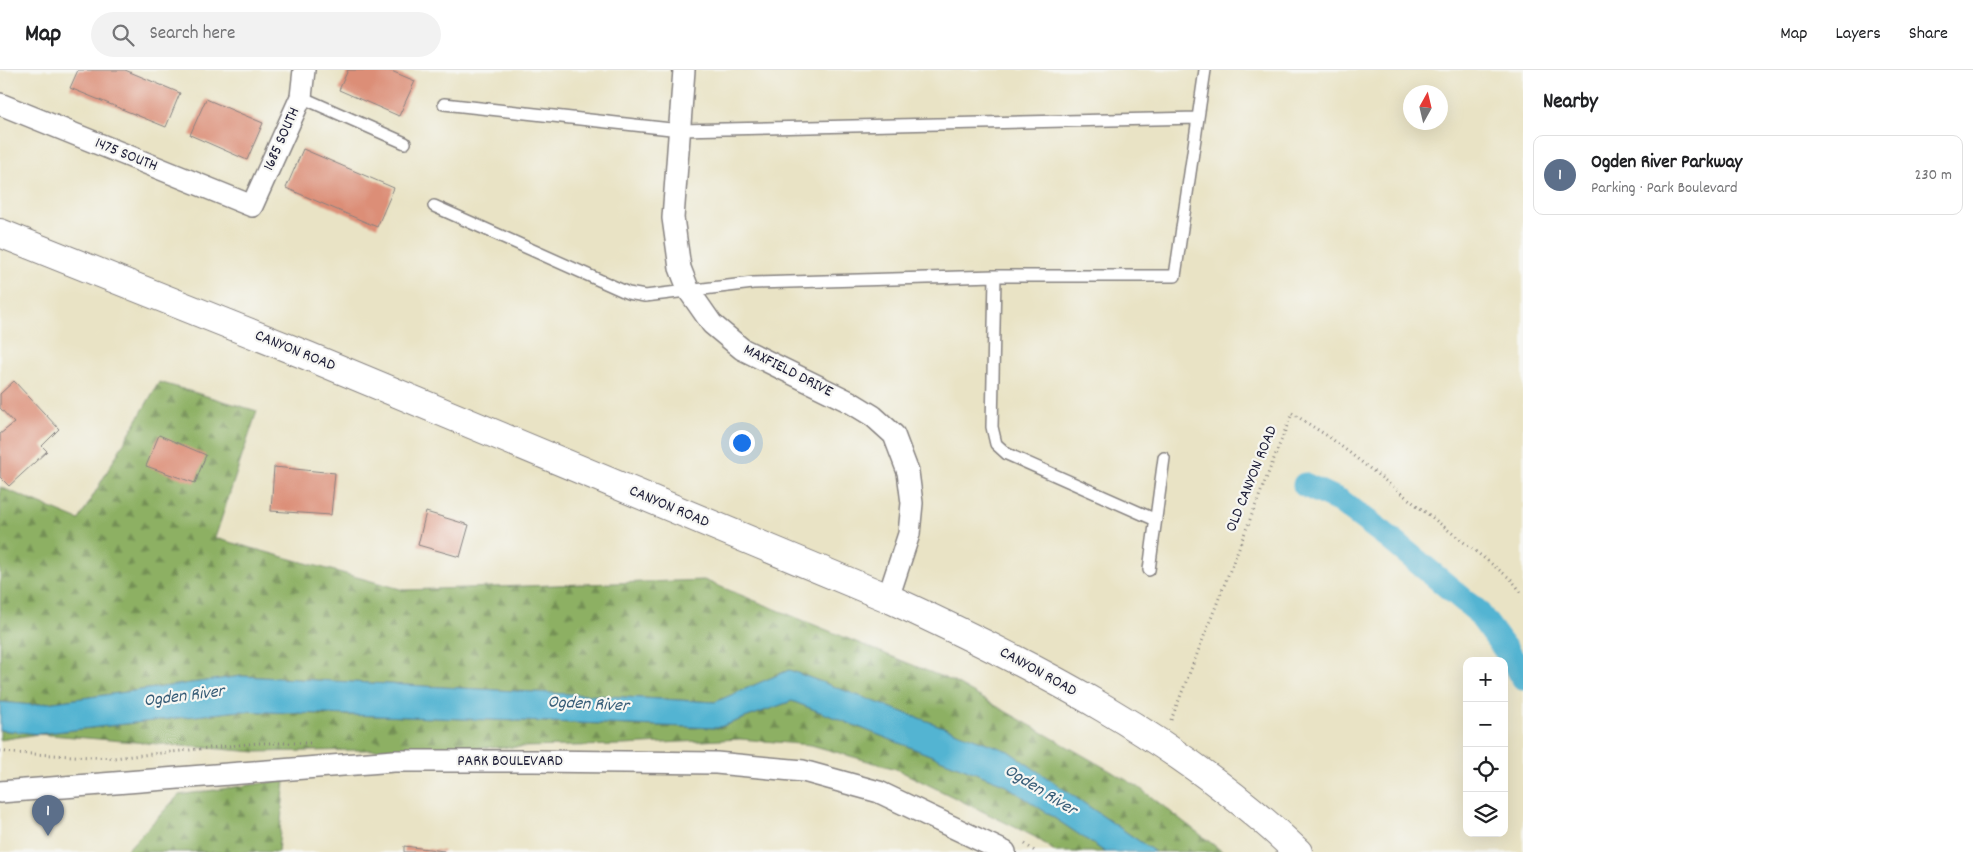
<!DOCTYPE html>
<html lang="en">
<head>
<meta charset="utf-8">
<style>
	body { margin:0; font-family:Dekko,sans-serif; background:#f2f2f2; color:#202124 }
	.controls { position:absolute; right:15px; bottom:15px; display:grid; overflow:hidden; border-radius:10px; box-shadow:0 5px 20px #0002 }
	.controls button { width:45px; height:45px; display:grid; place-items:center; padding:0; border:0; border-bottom:1px solid #e0e0e0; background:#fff; color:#202124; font:25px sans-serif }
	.compass { position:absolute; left:1403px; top:15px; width:45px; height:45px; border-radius:50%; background:#fff; box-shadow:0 5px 20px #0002; rotate:8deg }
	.you { position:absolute; left:741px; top:372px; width:18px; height:18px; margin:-12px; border:4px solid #fff; border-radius:50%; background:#1a73e8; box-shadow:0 0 0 8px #1a73e833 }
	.badge { display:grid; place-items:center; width:32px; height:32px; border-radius:50%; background:#b45309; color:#fff; font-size:16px; font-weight:700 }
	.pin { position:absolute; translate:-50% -41px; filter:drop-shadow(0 1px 2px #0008) }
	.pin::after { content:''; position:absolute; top:26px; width:18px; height:15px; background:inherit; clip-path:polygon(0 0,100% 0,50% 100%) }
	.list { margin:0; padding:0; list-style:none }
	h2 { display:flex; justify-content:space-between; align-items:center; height:65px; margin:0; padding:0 20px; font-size:21px }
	h2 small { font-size:16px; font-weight:400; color:#757577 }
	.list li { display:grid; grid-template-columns:32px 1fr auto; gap:15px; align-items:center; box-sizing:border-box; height:80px; margin:0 10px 10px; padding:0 10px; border:1px solid #e0e0e0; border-radius:10px }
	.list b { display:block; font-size:19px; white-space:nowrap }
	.list p { margin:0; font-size:16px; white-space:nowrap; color:#757577 }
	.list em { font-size:16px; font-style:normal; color:#757577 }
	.icon { flex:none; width:28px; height:28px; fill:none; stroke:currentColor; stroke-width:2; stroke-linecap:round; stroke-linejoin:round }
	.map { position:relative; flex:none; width:1523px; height:782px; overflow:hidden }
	header { display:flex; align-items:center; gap:30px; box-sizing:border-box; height:70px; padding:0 25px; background:#fff; border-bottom:1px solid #e0e0e0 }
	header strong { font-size:24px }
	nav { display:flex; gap:28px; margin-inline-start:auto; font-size:18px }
	.search { width:350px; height:45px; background:#f2f2f2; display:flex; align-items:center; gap:12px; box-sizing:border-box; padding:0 18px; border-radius:28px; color:#757577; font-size:19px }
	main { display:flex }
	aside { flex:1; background:#fff }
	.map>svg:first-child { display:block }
	.forest { fill:url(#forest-firs); stroke:#586950 }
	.water { fill:#53b4d2; stroke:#3a6b86 }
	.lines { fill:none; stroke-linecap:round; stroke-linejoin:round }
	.canal { stroke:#53b4d2; stroke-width:25 }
	.building { fill:#dc8e77 }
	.service-casing { stroke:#868280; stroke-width:14 }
	.minor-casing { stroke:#868280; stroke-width:24 }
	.primary-casing { stroke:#868280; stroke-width:30 }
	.path { stroke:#868280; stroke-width:3; stroke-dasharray:1 4; stroke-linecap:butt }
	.service { stroke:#fff; stroke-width:11 }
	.minor { stroke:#fff; stroke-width:21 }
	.primary { stroke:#fff; stroke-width:28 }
	.labels { text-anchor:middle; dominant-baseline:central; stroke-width:4.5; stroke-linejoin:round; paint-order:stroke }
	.street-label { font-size:16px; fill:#22223b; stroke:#f6f6f2 }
	.water-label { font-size:18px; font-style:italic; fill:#365c77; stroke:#f6f6f2 }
</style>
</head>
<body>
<header>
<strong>Map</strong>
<div class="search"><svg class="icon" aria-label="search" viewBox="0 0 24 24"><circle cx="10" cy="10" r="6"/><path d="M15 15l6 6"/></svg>Search here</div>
<nav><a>Map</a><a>Layers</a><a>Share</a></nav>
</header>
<main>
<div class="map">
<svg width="1523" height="782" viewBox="0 0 1523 782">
	<defs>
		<pattern id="forest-firs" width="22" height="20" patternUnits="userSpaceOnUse" patternTransform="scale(1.25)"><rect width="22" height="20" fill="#8db064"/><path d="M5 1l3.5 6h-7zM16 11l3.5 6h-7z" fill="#738f54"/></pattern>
	</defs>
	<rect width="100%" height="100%" fill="#f6f6f2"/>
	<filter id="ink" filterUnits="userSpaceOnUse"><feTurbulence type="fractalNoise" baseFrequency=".02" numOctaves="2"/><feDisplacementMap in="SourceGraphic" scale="10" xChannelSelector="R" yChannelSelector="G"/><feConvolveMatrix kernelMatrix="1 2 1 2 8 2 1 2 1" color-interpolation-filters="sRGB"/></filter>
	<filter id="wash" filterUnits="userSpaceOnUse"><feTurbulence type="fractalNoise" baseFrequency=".0096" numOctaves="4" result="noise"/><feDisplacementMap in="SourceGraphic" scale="20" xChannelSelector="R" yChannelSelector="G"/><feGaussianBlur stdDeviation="1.12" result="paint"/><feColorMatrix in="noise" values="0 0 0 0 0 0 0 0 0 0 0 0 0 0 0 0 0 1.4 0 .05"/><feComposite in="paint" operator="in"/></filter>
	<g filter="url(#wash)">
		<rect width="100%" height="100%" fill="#e9e3c5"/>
		<path class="forest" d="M159,312L257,341L215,468L404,520L704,510L952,611L1137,716L1223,782H1155L1008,681L789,600L715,632L242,606L32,635L0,632V417L79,450Z
			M792,631L1004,714L1105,782H1056L1035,767L896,699L811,675L740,669L624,675L256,682L38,664L0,670V660L38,664L239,641L717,658Z
			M285,710L278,782H125L179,725Z"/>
		<path class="water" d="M789,600L1008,681L1155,782H1105L1004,714L792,631L717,658L239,641L38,664L0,660V632L32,635L242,606L715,632Z"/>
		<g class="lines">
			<path class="canal" d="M1305,415L1340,431L1383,463L1477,541L1511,587L1523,607"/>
		</g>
		<g id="blocks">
			<path class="building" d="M78,0H125L180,23L166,57L70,18Z
				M348,0H389L415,11L399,46L339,20Z
				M206,29L263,53L247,90L190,65Z
				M303,79L394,118L377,157L286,118Z
				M14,311L59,359L42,376L47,381L9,416L0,407V364L14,353L0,338V324Z
				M159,365L206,385L195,413L146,396Z
				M274,397L335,403L331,445L271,441Z
				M426,442L469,455L460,487L418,475Z
				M404,776L444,781V782H404Z"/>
		</g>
	</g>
	<g filter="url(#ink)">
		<use href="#blocks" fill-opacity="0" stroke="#868280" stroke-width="1"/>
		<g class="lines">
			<g class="service-casing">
				<path id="service" d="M301,27L405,73
					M444,34L680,60L1198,48
					M434,136L628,223L645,226L753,213L995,206H1175L1205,0
					M995,206L992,357L996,374L1007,384L1156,450
					M1149,500L1164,388"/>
			</g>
			<g class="minor-casing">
				<path id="minor" d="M684,0L673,148L680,198L689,221L712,254L742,279L850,332L873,346L894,365L908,402L912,433L909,464L888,528
					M0,34L252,136L301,27L304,0
					M0,722L394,691H533L716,693L803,701L879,722L1005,782"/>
			</g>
			<g class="primary-casing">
				<path id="primary" d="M0,163L308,286L888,528C1032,594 1183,671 1298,782"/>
			</g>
			<path class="path" d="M1171,650L1292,343L1332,369L1512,510L1523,525
				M0,681L13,683L113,688L258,673H313
				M1025,774L1036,782"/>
			<use href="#service" class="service"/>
			<use href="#minor" class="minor"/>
			<use href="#primary" class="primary"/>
		</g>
	</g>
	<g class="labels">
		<g class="street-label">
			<text transform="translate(282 69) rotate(-66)">1685 SOUTH</text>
			<text transform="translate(126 85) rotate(22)">1475 SOUTH</text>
			<text transform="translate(295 281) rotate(22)">CANYON ROAD</text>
			<text transform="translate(788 301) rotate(27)">MAXFIELD DRIVE</text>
			<text transform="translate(1252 409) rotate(-68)">OLD CANYON ROAD</text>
			<text transform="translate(669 437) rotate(23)">CANYON ROAD</text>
			<text transform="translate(1038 602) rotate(29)">CANYON ROAD</text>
			<text x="510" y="691">PARK BOULEVARD</text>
		</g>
		<g class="water-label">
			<text transform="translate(184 627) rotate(-7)">Ogden River</text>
			<text transform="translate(588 635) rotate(3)">Ogden River</text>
			<text transform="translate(1040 721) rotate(32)">Ogden River</text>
		</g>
	</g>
</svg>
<div class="controls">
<button>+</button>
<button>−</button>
<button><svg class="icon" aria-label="locate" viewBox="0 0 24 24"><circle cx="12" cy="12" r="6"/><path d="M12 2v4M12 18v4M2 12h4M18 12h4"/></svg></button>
<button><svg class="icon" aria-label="layers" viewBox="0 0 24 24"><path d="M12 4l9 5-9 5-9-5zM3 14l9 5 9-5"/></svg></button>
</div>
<svg class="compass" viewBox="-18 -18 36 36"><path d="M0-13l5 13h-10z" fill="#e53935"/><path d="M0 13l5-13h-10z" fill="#757577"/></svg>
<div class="you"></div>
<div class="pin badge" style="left:48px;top:766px;background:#5c6f8a">1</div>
</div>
<aside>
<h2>Nearby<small></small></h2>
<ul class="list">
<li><span class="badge" style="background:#5c6f8a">1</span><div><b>Ogden River Parkway</b><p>Parking · Park Boulevard</p></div><em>230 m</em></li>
</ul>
</aside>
</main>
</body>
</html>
